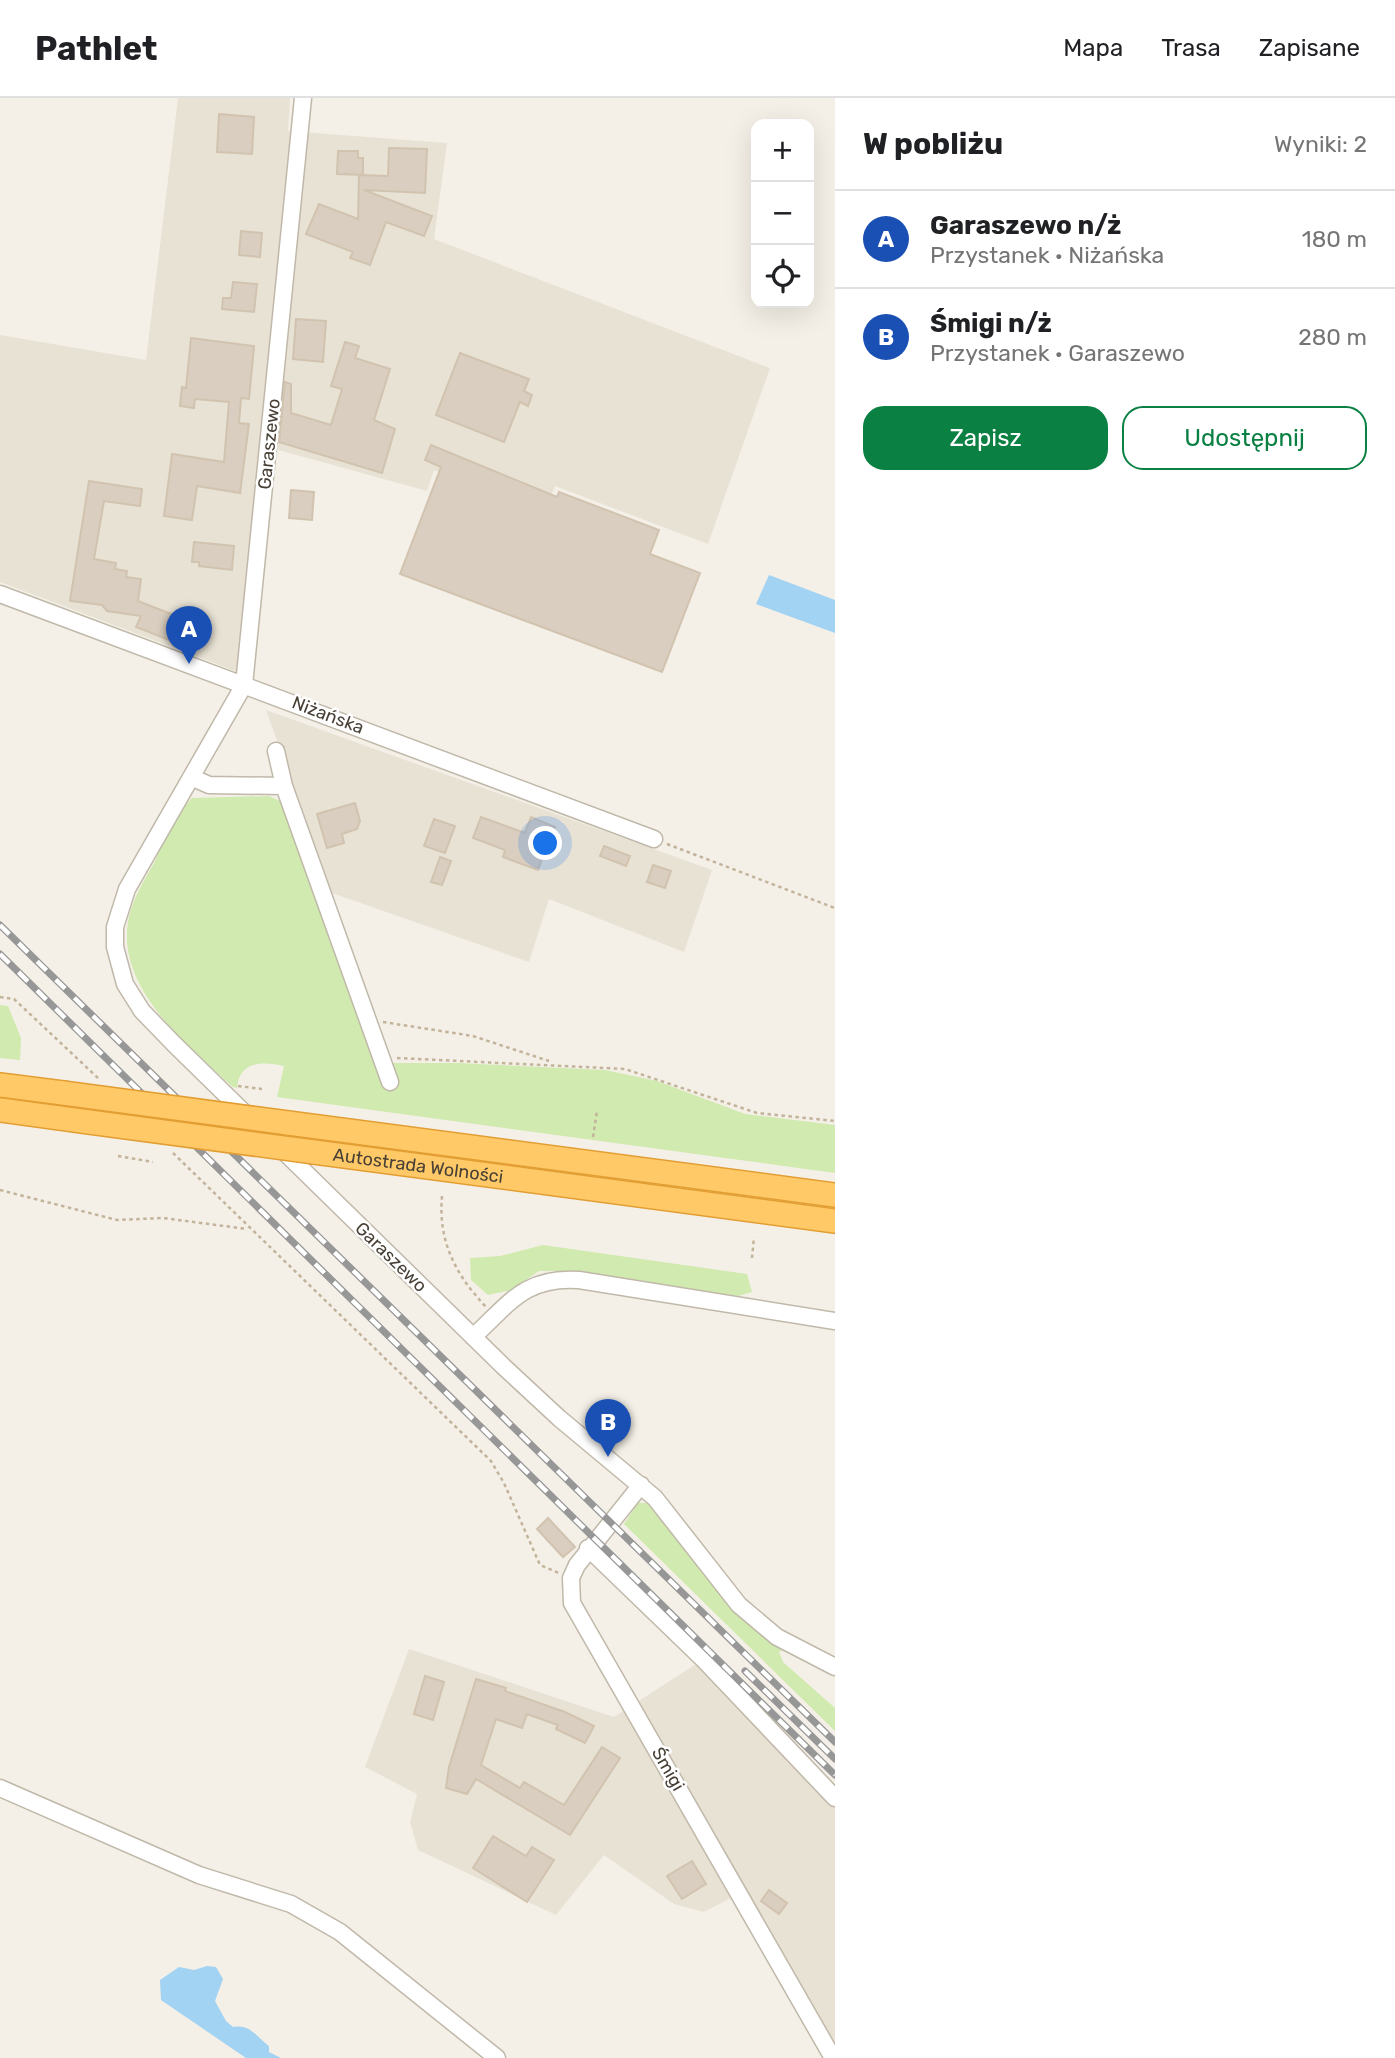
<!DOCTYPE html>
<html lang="pl">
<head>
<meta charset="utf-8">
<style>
	body { margin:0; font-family:Rubik,sans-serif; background:#f6f6f6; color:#202124 }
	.controls { position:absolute; right:21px; top:21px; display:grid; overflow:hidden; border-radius:14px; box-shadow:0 7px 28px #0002 }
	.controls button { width:63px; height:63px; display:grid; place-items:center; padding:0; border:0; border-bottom:2px solid #e0e0e0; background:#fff; color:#202124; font:35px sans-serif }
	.you { position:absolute; left:546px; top:746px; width:24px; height:24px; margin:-18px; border:5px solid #fff; border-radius:50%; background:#1a73e8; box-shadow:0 0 0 10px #1a73e833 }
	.badge { display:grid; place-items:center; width:46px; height:46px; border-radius:50%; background:#0b8043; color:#fff; font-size:23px; font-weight:700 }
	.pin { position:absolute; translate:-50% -58px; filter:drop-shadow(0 2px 4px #0008) }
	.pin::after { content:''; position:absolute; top:37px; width:24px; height:21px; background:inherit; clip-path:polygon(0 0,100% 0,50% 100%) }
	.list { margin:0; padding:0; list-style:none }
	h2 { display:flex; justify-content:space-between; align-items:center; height:91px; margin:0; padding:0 28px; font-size:30px }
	h2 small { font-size:23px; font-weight:400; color:#757577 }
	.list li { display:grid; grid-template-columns:46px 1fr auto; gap:21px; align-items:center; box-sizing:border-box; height:98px; padding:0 28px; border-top:2px solid #e0e0e0 }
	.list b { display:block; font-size:26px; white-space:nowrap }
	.list p { margin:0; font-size:23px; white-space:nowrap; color:#757577 }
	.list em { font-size:23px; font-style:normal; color:#757577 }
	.actions { display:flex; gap:14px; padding:21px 28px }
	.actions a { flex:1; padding:16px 0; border:2px solid #0b8043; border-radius:21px; text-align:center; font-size:24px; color:#0b8043 }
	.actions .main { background:#0b8043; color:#fff }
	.icon { flex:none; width:38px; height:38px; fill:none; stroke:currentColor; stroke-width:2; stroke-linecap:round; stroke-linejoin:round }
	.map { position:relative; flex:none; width:835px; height:1960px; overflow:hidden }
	header { display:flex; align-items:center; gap:42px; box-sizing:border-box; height:98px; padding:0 35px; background:#fff; border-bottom:2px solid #e0e0e0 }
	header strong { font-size:33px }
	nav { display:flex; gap:38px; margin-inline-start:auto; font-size:24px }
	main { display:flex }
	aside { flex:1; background:#fff }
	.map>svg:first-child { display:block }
	.residential { fill:#e8e2d5 }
	.green { fill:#d0eaaf }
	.water { fill:#a2d3f3 }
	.building { fill:#d9cebf; stroke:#d1c3af; stroke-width:2 }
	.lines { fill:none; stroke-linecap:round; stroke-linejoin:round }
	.minor-casing { stroke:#c0b8a9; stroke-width:19 }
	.highway-casing { stroke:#e39e33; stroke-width:26 }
	.path { stroke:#c2b39a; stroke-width:2.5; stroke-dasharray:3.5 3.5; stroke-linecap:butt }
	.minor { stroke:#fff; stroke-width:16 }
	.highway { stroke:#ffc967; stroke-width:23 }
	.rail-casing { stroke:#979797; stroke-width:7 }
	.rail { stroke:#fff; stroke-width:4.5; stroke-dasharray:13; stroke-linecap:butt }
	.highway-bridge-casing { stroke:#e39e33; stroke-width:26; stroke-linecap:butt }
	.highway-bridge { stroke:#ffc967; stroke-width:23 }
	.labels { text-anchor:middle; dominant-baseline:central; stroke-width:5; stroke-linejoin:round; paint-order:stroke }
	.street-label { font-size:18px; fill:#484036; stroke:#fff }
</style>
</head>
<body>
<header>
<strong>Pathlet</strong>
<nav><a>Mapa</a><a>Trasa</a><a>Zapisane</a></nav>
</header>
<main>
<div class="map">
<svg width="835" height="1960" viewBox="0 0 835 1960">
	<rect width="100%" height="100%" fill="#f4f0e7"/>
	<path class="residential" d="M178,0H290L288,33L447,45L434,141L770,270L708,446L555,388L544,415L434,372L427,393L264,348L238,574L0,484V237L146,262Z
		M266,612L712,772L684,854L549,801L529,864L332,795Z
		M409,1551L614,1619L699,1564L835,1705V1956L742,1794L704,1814L674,1806L604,1757L556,1817L418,1752L410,1724L417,1696L365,1669Z"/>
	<path class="green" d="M269,698L280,703L284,710L390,965H458L605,972L657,983L745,1016L835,1027V1075L277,999L284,968C263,963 239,963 237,990L233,989C188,948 117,891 128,824C131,803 144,783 154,765C164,744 175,716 192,700Z
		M0,907L8,908L21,940L20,962L0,960Z
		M379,1046L835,1106V1113L380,1053Z
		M543,1147L747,1176L752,1194L738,1198L576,1173H539L511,1192L488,1197L471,1182L470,1160L500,1158Z
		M638,1405H649L774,1546L795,1558L783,1552L779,1554L783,1564L835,1610V1633L624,1426Z"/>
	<path class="water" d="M769,477L835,502V535L756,506Z
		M207,1868L216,1869L223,1881L215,1903L226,1923L233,1929C251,1926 255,1938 269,1948V1954L281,1960H246L161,1902L160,1882L179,1869L194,1872Z"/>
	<path class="building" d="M219,16L254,19L252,56L217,54Z
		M389,50L427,51L425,95L364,92L432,118L424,138L386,124L370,167L350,160L353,154L306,136L319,106L358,121L359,77L388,78Z
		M338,53H358V60H363V77L337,76Z
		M241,133L262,135L260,159L239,157Z
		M233,184L257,186L254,214L222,211L223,200H231Z
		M296,221L326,223L323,264L293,261Z
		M191,240L254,248L249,301L241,300L239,325L249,326L240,395L197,388L192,422L164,418L172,356L224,364L229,304L195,301L194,310L180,308L182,289L186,290Z
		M345,244L359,248L355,260L390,271L374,322L395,331L382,375L279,344L285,284L291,286V315L331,327L342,291L331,288Z
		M460,255L529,281L524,293L532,297L528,308L520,304L504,344L436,317Z
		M431,347L557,399L559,394L659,432L650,456L700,475L662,574L400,476L441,369L425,362Z
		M89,383L142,391L140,408L104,403L94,461L116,465L115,471L127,473L126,479L141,481L138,503L179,519L169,542L136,529L141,518L107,513L102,507L70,503Z
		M291,392L314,394L312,422L289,420Z
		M194,444L234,448L232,472L199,468V464H192Z
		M355,705L360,723L357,731L342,736L344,745L327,750L317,716Z
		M481,719L525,735L531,719L555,729L548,746L555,749L550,761L543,758L538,772L503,759L505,752L473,740Z
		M434,721L455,728L445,755L424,748Z
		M604,748L630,758L626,768L600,758Z
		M440,759L451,763L442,787L431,784Z
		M653,767L671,773L665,790L647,784Z
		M548,1420L575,1449L563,1459L537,1431Z
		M425,1578L444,1584L433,1622L414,1616Z
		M476,1581L506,1590L505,1593L565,1614L594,1628L585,1645L556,1631L558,1627L527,1616L522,1630L496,1621L481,1667L520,1690L524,1684L564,1707L602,1649L620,1660L570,1737L476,1681L467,1696L446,1690L449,1669Z
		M493,1738L526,1758L532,1749L554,1762L527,1804L473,1770Z
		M692,1763L706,1786L682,1801L667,1778Z
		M769,1792L787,1805L779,1816L761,1803Z"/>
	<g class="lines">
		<g class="minor-casing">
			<path id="minor" d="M303,0L244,587L127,791L115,829V849L125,886L142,913L174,946L504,1269L559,1320L655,1400L739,1507L777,1539L835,1569
				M0,496L654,741
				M276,653L284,688
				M191,679L209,687L284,688L390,984
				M473,1239C509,1206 525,1178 579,1182L835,1223
				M641,1387L577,1467L571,1480L572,1505L833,1960
				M588,1450L704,1562L835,1700
				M0,1690L199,1777L291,1806L340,1834L497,1960"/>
		</g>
		<g class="highway-casing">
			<g id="highway">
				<path d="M0,987L63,995"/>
				<path d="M0,1012L89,1024"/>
				<path d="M288,1025L835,1097"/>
				<path id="s1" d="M314,1054L835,1123"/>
			</g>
		</g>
		<path class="path" d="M667,746L835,810
			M0,899L14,901L99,981
			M383,924L473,938L549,963
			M397,960L625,971L757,1015L835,1023
			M238,988L262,991
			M593,1039L597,1013
			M173,1055L491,1363L504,1385L540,1467L559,1475
			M118,1058L153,1064
			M0,1092L117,1122L163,1120L247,1131
			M442,1098C438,1143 455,1176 486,1209
			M752,1160L754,1139"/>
		<use href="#minor" class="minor"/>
		<use href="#highway" class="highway"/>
		<g class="rail-casing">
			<path id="rail" d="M0,827L835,1644
				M0,856L835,1677
				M745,1573L835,1661"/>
		</g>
		<use href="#rail" class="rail"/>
		<g class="highway-bridge-casing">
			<path id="highway-bridge" d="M63,995L288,1025
				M89,1024L314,1054"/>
		</g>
		<use href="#highway-bridge" class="highway-bridge"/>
	</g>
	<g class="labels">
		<g class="street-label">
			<text transform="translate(269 346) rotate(-84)">Garaszewo</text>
			<text transform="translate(328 617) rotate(21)">Niżańska</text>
			<text stroke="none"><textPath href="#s1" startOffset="105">Autostrada Wolności</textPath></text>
			<text transform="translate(391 1159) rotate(44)">Garaszewo</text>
			<text transform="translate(668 1671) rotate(60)">Śmigi</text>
		</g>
	</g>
</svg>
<div class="controls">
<button>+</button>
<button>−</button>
<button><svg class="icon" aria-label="locate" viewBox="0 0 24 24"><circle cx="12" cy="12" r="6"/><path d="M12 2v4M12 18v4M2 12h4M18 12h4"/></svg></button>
</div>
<div class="you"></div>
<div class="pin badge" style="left:189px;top:566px;background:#1a4fb4">A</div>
<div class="pin badge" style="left:608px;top:1359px;background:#1a4fb4">B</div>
</div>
<aside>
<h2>W pobliżu<small>Wyniki: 2</small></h2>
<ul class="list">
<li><span class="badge" style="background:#1a4fb4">A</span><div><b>Garaszewo n/ż</b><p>Przystanek · Niżańska</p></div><em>180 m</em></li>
<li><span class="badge" style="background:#1a4fb4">B</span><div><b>Śmigi n/ż</b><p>Przystanek · Garaszewo</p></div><em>280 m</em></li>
</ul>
<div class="actions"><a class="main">Zapisz</a><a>Udostępnij</a></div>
</aside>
</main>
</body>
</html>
